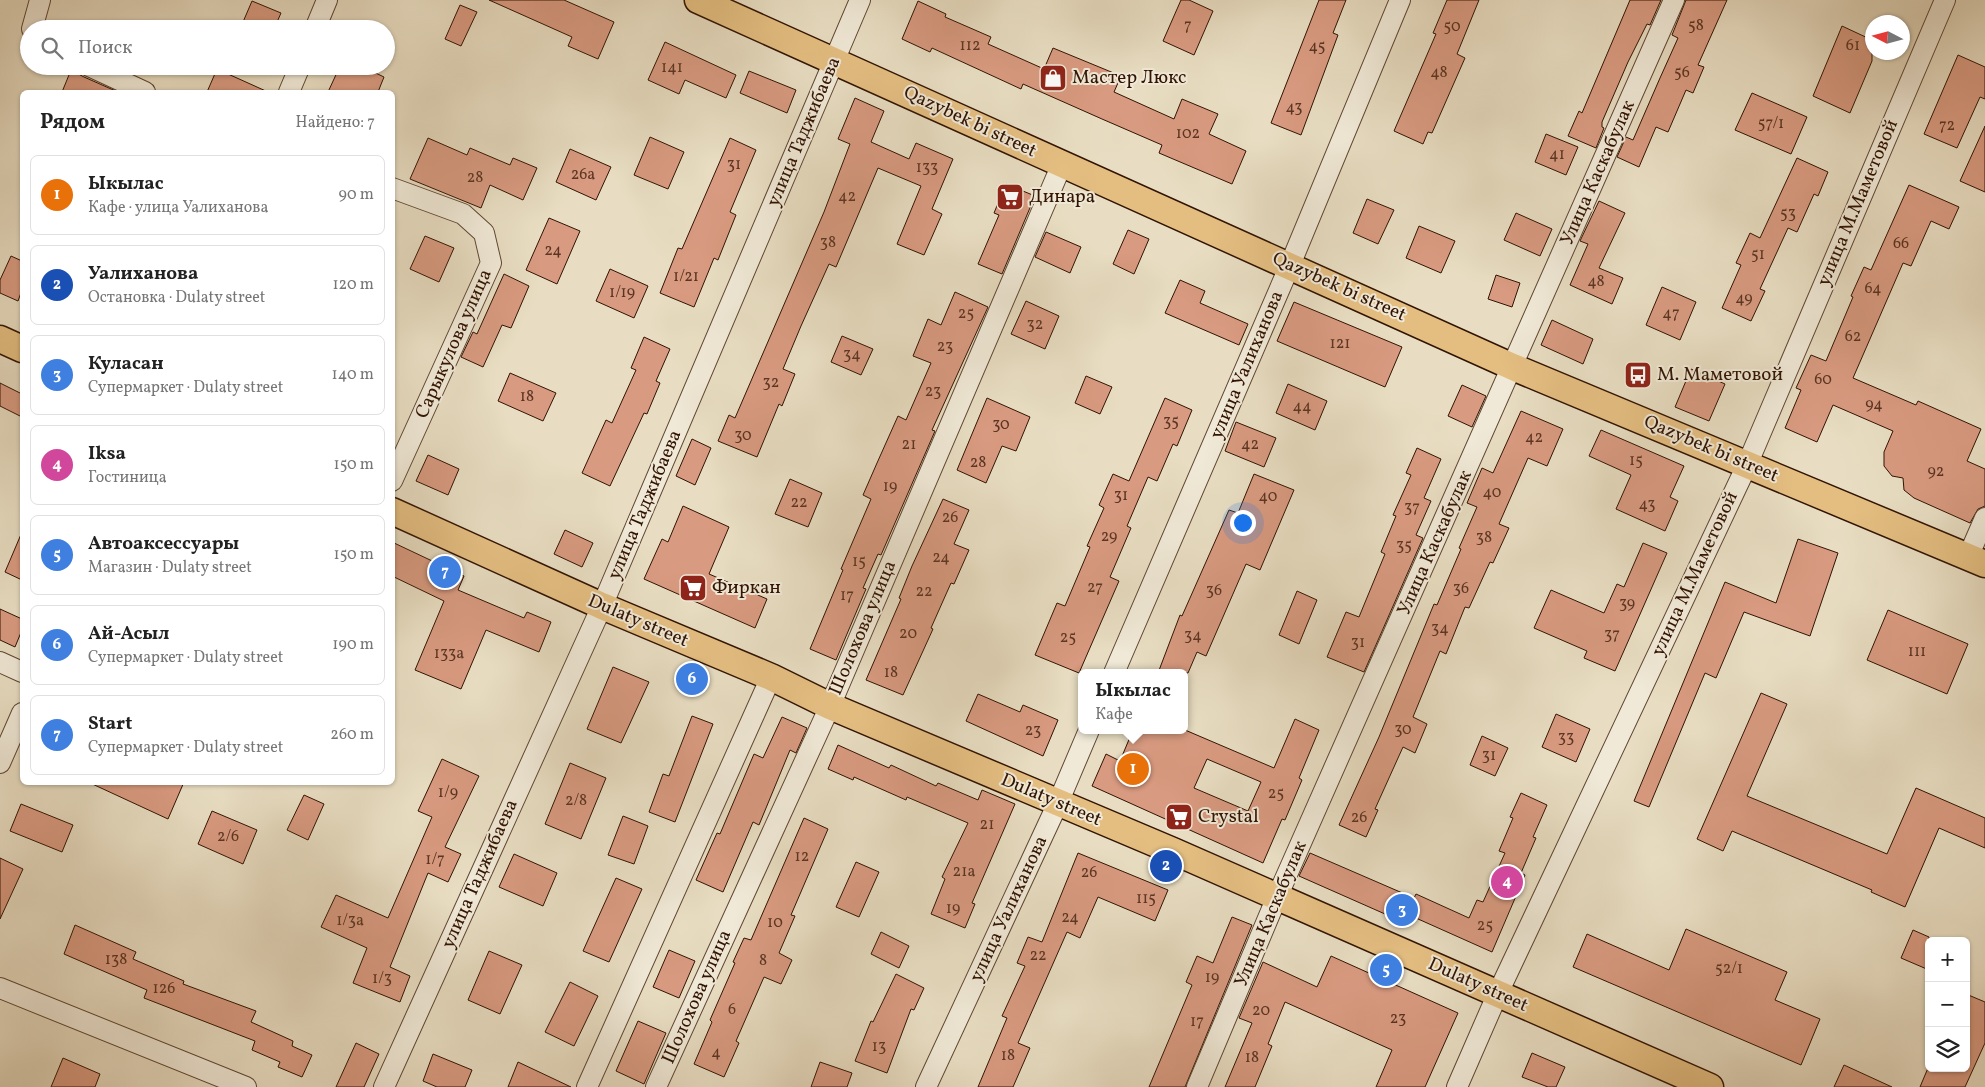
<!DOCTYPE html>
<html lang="ru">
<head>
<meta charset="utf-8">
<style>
	body { margin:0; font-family:Vollkorn,serif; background:#f6f6f6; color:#222 }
	.controls { position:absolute; right:15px; bottom:15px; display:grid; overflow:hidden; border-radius:8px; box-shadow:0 1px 4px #0004 }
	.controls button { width:45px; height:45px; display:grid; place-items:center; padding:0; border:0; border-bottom:1px solid #e0e0e0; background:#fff; color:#222; font:25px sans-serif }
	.compass { position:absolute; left:1865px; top:15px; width:45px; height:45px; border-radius:50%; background:#fff; box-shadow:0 1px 4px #0004; rotate:276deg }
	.you { position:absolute; left:1242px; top:522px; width:18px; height:18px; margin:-12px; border:4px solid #fff; border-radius:50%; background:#1a73e8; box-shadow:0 0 0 8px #1a73e833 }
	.badge { display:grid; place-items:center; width:32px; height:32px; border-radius:50%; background:#8f2418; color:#fff; font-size:16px; font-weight:700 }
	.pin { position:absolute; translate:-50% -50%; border:2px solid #fff; box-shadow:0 1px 5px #0006 }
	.popup { position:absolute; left:1078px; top:669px; width:110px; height:65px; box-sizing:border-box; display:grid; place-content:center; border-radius:8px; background:#fff; filter:drop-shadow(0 1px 4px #0005); font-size:16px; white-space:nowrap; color:#767676 }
	.popup b { font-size:19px; color:#222 }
	.popup::after { content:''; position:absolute; left:50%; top:100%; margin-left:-10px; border:10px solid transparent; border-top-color:#fff }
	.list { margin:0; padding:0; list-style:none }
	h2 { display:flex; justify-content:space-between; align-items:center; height:65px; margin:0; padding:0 20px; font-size:21px }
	h2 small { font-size:16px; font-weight:400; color:#767676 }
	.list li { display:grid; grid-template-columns:32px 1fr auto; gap:15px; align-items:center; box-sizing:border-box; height:80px; margin:0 10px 10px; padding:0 10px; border:1px solid #e0e0e0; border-radius:8px }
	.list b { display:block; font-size:19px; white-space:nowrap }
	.list p { margin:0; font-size:16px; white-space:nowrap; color:#767676 }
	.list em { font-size:16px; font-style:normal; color:#767676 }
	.icon { flex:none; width:28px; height:28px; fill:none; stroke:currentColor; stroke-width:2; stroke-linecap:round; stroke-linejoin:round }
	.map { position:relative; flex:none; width:1985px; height:1087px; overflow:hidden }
	.search { position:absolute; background:#fff; box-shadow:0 1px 4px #0004; left:20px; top:20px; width:375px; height:55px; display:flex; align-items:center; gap:12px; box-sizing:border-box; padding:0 18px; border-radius:28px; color:#767676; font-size:19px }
	.panel { position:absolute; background:#fff; box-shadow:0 1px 4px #0004; left:20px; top:90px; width:375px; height:695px; border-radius:8px }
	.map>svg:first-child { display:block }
	.building { fill:#d89a80; stroke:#311302; fill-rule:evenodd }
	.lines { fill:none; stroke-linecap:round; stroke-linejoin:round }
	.minor-casing { stroke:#5f4632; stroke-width:22 }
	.major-casing { stroke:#311302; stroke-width:29 }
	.minor { stroke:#f0e9d7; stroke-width:20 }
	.major { stroke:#e4be81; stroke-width:26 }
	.labels { text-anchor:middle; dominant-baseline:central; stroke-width:4; stroke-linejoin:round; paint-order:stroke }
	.number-label { font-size:16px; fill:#5b3522 }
	.poi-label { font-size:19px; fill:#311302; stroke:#f0e9d7; text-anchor:start }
	.street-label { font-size:19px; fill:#311302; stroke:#f0e9d7 }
</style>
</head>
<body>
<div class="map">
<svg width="1985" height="1087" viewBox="0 0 1985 1087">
	<rect width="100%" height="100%" fill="#e8ddc2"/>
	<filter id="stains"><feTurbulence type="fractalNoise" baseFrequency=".004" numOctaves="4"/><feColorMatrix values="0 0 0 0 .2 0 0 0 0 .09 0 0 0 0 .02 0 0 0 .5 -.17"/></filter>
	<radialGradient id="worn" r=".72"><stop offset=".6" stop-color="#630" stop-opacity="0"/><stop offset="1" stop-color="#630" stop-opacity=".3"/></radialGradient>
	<path class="building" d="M489,0H564L614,22L598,59L568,46L572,37Z
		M1181,0H1189L1213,11L1194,55L1163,41Z
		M1319,0H1346L1333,33L1338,35L1301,135L1271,123Z
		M1447,0H1479L1457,54L1465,58L1432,133L1428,132L1423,144L1394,131L1436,34L1433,33Z
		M1630,0H1661L1650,25L1647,24L1628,62L1602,122V127L1604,128L1596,148L1568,136L1579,111L1582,113Z
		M1686,0H1727L1698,65L1704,67L1693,93L1686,90L1668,132L1656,127L1639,167L1617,157L1626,137L1633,140L1660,78L1678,38L1672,35Z
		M252,1L281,13L274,29H240Z
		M918,1L946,14L945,17L991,37L988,44L1044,69L1053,48L1121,76L1114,92L1174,119L1182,99L1218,114L1209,134L1246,151L1232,184L1159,153L1162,145L1102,119L1023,84L1021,89L932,48L930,52L902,39Z
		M460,5L477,12L461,46L445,39Z
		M1842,26L1872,40V61L1850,113L1813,96Z
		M665,42L736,75L726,98L685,80L679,94L648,80Z
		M1958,55L1985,67V99L1980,97L1957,148L1924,134Z
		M340,66H361L384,77L378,92H328Z
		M217,69L268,92H207Z
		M71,70L84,77L118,92H62Z
		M749,71L796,90L787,113L740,93Z
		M1752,93L1807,117L1791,154L1735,130Z
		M855,98L884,111L871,142L909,159L916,143L953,159L932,209L942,214L924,255L897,244L921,186L878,168L836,267L829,264L801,326L783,369L795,374L782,406L779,404L757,457L718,441L729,415L735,418L824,212L850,144L838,139Z
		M1985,126V192L1960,181Z
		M1546,134L1578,147L1566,175L1535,162Z
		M650,137L684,152L668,189L634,175Z
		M428,138L467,155L470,148L510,165L513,158L537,168L523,200L490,185L481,208L410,179Z
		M730,138L756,150L730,212L736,215L718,260L714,258L694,307L660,293L678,248L682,249Z
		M570,149L611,167L596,200L556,182Z
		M1797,158L1828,172L1818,196L1814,194L1797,232L1788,228L1760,289L1765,291L1751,321L1722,308L1741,265L1736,263L1750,233L1760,238Z
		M1006,184L1035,196L1002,274L978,264L999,215L994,213Z
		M1909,185L1959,207L1949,229L1931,221L1911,266L1903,263L1853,378L1916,405L1918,401L1981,429L1967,461L1985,469V506L1978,509L1970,523L1914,498L1904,490L1903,478L1892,476L1884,466V452L1893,431L1833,405L1817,442L1785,428L1801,390L1796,388L1811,355L1826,361L1853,297L1851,296L1864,267L1871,270Z
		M1367,199L1394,210L1378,244L1353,233Z
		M1599,201L1625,213L1599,268L1623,278L1612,304L1570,285L1588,244L1580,241Z
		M1516,213L1552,229L1540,256L1504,240Z
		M549,218L580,231L557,284L526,270Z
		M1419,226L1455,241L1441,273L1406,258Z
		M1128,230L1149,239L1134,274L1113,264Z
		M1046,232L1081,247L1070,273L1035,257Z
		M425,236L454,248L439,282L410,269Z
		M11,256L22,261V290L18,301L0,293V280Z
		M610,269L648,286L634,318L596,301Z
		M504,274L529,286L511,328L502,325L483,367L461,357L473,332L477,334Z
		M1496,275L1520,283L1512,307L1488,299Z
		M1180,280L1205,291L1200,303L1248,324L1239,345L1165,313Z
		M1662,287L1696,302L1680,340L1646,325Z
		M955,292L988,307L932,430L935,431L881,555L878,554L863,588L866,589L836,660L810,649L843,570L841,569L871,499L863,495L877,463L898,416L906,420L931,363L913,356L928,319L941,325Z
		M1026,301L1059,316L1045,349L1011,334Z
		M1294,302L1402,347L1385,387L1277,341Z
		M1552,320L1593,339L1583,364L1541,345Z
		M842,336L873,349L861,375L831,362Z
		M644,337L670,349L656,381L660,383L647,414L644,413L610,486L582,473L606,420L612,423L636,370L631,368Z
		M1691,369L1725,384L1709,421L1675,407Z
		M510,373L556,393L543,421L498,401Z
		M1086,376L1112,387L1100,414L1075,403Z
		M0,383L22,394V417L0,406Z
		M1288,384L1327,401L1315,430L1276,413Z
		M1462,385L1486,396L1472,427L1448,416Z
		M987,398L1030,417L1016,451L1002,446L986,483L957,470Z
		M1165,398L1192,410L1177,446L1173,444L1157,481L1148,477L1127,526L1131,528L1110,577L1119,581L1079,673L1035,655L1057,603L1065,606L1090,547L1087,546L1104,508L1099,505L1113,474L1129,481Z
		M1521,411L1563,429L1547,466L1528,458L1499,524L1509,528L1493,563L1490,562L1469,608L1465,607L1446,654L1440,651L1413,717L1427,724L1415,753L1403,747L1375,809L1378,810L1366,837L1339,825L1379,737L1434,604L1437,605L1461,549L1459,548L1477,507L1467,503L1482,468L1493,473Z
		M1236,422L1276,438L1264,467L1225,451Z
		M1601,430L1684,466L1670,497L1678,501L1665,531L1616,509L1631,475L1589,456Z
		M692,439L711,448L695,485L676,476Z
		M1417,448L1441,459L1424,498L1431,501L1416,535L1423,538L1364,672L1327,657L1346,612L1359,617L1385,554L1381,552L1396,516L1393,515L1411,475L1406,473Z
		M428,455L459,469L448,495L416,481Z
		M1254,474L1294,490L1260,570L1246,564L1206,656L1197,652L1188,673H1158L1180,615L1182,616L1229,510L1238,513Z
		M790,479L822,493L808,527L775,514Z
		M943,499L969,510L954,544L969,550L954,584L951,583L931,628L933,629L903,695L866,680L901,599L899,598L912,566Z
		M683,506L729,527L709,574L767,599L755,628L644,579L662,539L668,542Z
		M565,530L593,543L582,567L554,554Z
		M22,532V580L5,572Z
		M1798,539L1838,553L1810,636L1744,612L1716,678L1705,673L1649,807L1634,801L1725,582L1776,603Z
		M392,542L464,576L458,590L524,618L527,612L551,622L539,652L486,630L461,689L415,670L444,601L392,576Z
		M1643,543L1667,553L1615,671L1584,658L1587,651L1534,628L1551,590L1604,613L1617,584L1624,587Z
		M1297,591L1317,600L1299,644L1279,635Z
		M0,609L22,619V630L15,647L0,640Z
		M1888,610L1968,644L1947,694L1867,660Z
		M613,667L649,682L621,743L587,729Z
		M1761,693L1787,704L1747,796L1887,854L1916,788L1985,818V848L1939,828L1905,907L1871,892L1872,890L1732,831L1723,851L1697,839Z
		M978,694L1020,712L1023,705L1058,720L1043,756L966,721Z
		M1556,714L1590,729L1576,762L1542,747Z
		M692,716L713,724L675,822L649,812L663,774L669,776Z
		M782,717L807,728L796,753L790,750L759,825L753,822L723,892L696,880L717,833L720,834L754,754L763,758Z
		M1295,719L1319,730L1299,778L1302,780L1285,820L1282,819L1263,863L1092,786L1106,754L1120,761L1133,730H1185L1274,768ZM1207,759L1261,782L1248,811L1194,788Z
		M1482,736L1508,748L1495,776L1470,765Z
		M838,745L889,768L891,765L936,786L938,783L978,800L982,790L1015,804L972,903L975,904L965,928L931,914L945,879L942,877L968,823L907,797L906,800L854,777L853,780L828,769Z
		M442,759L479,776L445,847L461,854L448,882L428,873L390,967L410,976L400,1002L353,983L367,948L321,927L336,895L388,918L432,817L418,811Z
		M570,763L606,778L581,839L545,824Z
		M88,782H184L168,819Z
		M1521,793L1547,805L1533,837L1536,838L1521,873L1525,875L1492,952L1389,906L1385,914L1299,876L1310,853L1414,898L1416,894L1469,918L1477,900L1483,902L1505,853L1499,851L1513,818L1510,817Z
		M304,795L324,804L308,840L287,830Z
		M21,804L73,825L62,852L10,831Z
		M212,811L257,830L243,864L198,844Z
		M623,816L648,826L634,864L608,855Z
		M804,818L828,829L791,915L795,916L779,953L792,960L781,984L764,977L736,1041L739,1043L724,1077L694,1064L712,1022L710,1020L735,963L733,962L744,938L751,940Z
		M1078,853L1168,890L1155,921L1098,897L1080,938L1067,932L1018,1043L1030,1048L1013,1087H978L1007,1018L1002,1016L1025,966L1017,963L1028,937L1042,942Z
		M514,854L557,873L543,906L499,887Z
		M0,858L23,869L0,919Z
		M856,862L879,872L859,917L836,907Z
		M616,878L642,889L609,962L583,951Z
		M1232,917L1252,925L1185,1087H1149L1192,985L1186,982L1197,956L1213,963Z
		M75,925L136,952L133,959L184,981L183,984L256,1011L251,1022L293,1041L292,1046L312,1055L302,1077L278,1067L280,1062L252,1050L255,1041L144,998L147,990L64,954Z
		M1686,929L1787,972L1775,1000L1820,1019L1801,1065L1573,967L1587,934L1669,970Z
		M1913,930L1929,937V970L1901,958Z
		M881,932L909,946L899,968L871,954Z
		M669,950L695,961L679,998L653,987Z
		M489,951L522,965L500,1014L468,1000Z
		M1331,956L1458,1013L1425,1087H1376L1392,1050L1285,1002L1268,1044L1272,1046L1255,1087H1225L1252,1023L1239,1018L1263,962L1317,987Z
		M896,974L924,988L914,1010L911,1009L887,1073L855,1061L871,1021L873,1022Z
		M570,982L598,996L574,1046L545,1032Z
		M1966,994L1985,1002V1043L1965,1087H1920L1928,1068H1966Z
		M638,1021L666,1033L644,1084L616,1071Z
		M356,1043L379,1054L364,1087H336Z
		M1532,1053L1565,1067L1556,1087H1548L1522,1077Z
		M433,1054L472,1070L465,1087H437L423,1081Z
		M63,1058L100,1074L95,1087H51Z
		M518,1062L571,1087H508Z
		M820,1062L852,1073L847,1087H811Z
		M1844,1065L1892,1087H1834Z"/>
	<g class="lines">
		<g class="minor-casing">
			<path id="minor" d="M32,29L40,0
				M315,29L327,0
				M89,66L145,92
				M289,92L300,66
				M392,188L463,214L484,233L491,263L392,481
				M1968,557L1985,518
				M0,662L22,672
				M1114,673L1290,265L1400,0
				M0,763L22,713
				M0,988L246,1087
				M384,1087L602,606L860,0
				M587,1087L771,677
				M656,1087L830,706L1062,164
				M926,1087L1058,803L1089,730
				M1197,1087L1277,897L1674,0
				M1457,1087L1498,993L1747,465L1945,0"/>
		</g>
		<g class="major-casing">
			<path id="major" d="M698,0L1513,367L1985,564
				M0,339L22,349
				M392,511L602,606L771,677L830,706L1173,851L1710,1087"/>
		</g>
		<use href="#minor" class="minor"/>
		<use href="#major" class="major"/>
	</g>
	<defs>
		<g id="shop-square" transform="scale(1.4375)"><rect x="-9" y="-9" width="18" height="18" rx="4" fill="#8f2418" stroke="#f0e9d7"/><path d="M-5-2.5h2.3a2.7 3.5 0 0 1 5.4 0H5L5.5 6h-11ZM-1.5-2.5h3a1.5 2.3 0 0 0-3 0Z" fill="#fff"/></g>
		<g id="supermarket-square" transform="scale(1.4375)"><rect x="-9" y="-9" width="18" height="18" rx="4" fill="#8f2418" stroke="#f0e9d7"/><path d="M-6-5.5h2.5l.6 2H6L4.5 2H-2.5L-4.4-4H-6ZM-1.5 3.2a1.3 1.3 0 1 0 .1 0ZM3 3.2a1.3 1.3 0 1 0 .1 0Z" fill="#fff"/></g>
		<g id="bus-square" transform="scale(1.4375)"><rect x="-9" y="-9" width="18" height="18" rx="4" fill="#8f2418" stroke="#f0e9d7"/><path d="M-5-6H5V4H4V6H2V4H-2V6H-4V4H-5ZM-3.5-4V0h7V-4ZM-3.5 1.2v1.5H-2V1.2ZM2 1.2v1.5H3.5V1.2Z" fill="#fff"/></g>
	</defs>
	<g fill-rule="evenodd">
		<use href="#shop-square" x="1053" y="78"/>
		<use href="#supermarket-square" x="1010" y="197"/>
		<use href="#bus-square" x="1638" y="375"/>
		<use href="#supermarket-square" x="693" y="588"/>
		<use href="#supermarket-square" x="1179" y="817"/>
	</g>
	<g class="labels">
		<g class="number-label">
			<text x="1188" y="26">7</text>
			<text x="1696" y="26">58</text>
			<text x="1452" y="27">50</text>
			<text x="970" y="46">112</text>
			<text x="1853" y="46">61</text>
			<text x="1317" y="47">45</text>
			<text x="672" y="68">141</text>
			<text x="1439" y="73">48</text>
			<text x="1682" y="73">56</text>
			<text x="1294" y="108">43</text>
			<text x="1771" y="124">57/1</text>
			<text x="1947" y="126">72</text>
			<text x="1188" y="134">102</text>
			<text x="1557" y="155">41</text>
			<text x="734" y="165">31</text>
			<text x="927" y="168">133</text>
			<text x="583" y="175">26а</text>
			<text x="475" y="178">28</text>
			<text x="847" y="197">42</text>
			<text x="1788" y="214">53</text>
			<text x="828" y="243">38</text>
			<text x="1901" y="244">66</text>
			<text x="553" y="251">24</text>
			<text x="1758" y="255">51</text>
			<text x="686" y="277">1/21</text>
			<text x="1596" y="282">48</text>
			<text x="1873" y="289">64</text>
			<text x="622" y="293">1/19</text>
			<text x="1744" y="299">49</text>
			<text x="966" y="314">25</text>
			<text x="1671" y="314">47</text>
			<text x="1035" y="325">32</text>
			<text x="1853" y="337">62</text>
			<text x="1340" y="344">121</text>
			<text x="945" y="347">23</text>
			<text x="852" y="355">34</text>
			<text x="1823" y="380">60</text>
			<text x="771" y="383">32</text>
			<text x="933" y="392">23</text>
			<text x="527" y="397">18</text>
			<text x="1874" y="405">94</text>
			<text x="1302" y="407">44</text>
			<text x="1171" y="422">35</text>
			<text x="1001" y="425">30</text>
			<text x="743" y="436">30</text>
			<text x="1534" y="438">42</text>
			<text x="909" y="445">21</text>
			<text x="1250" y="445">42</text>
			<text x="1636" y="461">15</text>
			<text x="978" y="463">28</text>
			<text x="1936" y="472">92</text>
			<text x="890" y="487">19</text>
			<text x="1492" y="493">40</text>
			<text x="1121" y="496">31</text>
			<text x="1268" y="497">40</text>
			<text x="799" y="503">22</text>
			<text x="1647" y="505">43</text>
			<text x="1412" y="508">37</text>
			<text x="950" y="518">26</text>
			<text x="1109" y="537">29</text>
			<text x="1484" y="538">38</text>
			<text x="1404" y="546">35</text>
			<text x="941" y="558">24</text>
			<text x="859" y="562">15</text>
			<text x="1095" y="588">27</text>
			<text x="1461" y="589">36</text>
			<text x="1214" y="591">36</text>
			<text x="924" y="592">22</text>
			<text x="847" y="596">17</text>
			<text x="1627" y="604">39</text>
			<text x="1440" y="629">34</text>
			<text x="908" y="634">20</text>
			<text x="1612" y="635">37</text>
			<text x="1193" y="636">34</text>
			<text x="1068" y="638">25</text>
			<text x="1358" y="643">31</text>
			<text x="1917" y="652">111</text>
			<text x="449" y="654">133а</text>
			<text x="891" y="673">18</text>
			<text x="1403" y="730">30</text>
			<text x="1033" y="731">23</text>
			<text x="1566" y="738">33</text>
			<text x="1489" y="756">31</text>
			<text x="448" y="793">1/9</text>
			<text x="1276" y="794">25</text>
			<text x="576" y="801">2/8</text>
			<text x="1359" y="818">26</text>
			<text x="987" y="825">21</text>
			<text x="228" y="837">2/6</text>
			<text x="802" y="857">12</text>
			<text x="435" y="860">1/7</text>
			<text x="964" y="872">21а</text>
			<text x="1089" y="873">26</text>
			<text x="1146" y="899">115</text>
			<text x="953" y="909">19</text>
			<text x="1070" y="918">24</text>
			<text x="350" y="921">1/3а</text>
			<text x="775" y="923">10</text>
			<text x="1485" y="926">25</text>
			<text x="1038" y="956">22</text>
			<text x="116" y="960">138</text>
			<text x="763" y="961">8</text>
			<text x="1729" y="969">52/1</text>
			<text x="1212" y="978">19</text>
			<text x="382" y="979">1/3</text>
			<text x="164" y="989">126</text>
			<text x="732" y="1010">6</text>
			<text x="1261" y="1011">20</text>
			<text x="1398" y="1019">23</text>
			<text x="1197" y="1022">17</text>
			<text x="879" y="1047">13</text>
			<text x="716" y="1053">4</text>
			<text x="1008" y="1056">18</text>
			<text x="1252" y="1058">18</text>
		</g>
		<g class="poi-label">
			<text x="1072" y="78">Мастер Люкс</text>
			<text x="1029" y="197">Динара</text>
			<text x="1657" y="375">М. Маметовой</text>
			<text x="712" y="588">Фиркан</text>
			<text x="1198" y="817">Crystal</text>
		</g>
		<g class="street-label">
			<text transform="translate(970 122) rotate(25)">Qazybek bi street</text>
			<text transform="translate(804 132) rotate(-67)">улица Таджибаева</text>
			<text transform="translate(1598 173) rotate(-66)">Улица Каскабулак</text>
			<text transform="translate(1858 203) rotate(-67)">улица М.Маметовой</text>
			<text transform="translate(1339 287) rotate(24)">Qazybek bi street</text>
			<text transform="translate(454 344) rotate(-66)">Сарыкулова улица</text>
			<text transform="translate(1247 365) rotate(-67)">улица Уалиханова</text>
			<text transform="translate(1711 449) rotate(23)">Qazybek bi street</text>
			<text transform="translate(645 505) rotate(-67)">улица Таджибаева</text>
			<text transform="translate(1435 543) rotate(-66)">Улица Каскабулак</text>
			<text transform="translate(1695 574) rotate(-65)">улица М.Маметовой</text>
			<text transform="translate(638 621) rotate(23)">Dulaty street</text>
			<text transform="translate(863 628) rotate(-67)">Шолохова улица</text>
			<text transform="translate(1051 800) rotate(23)">Dulaty street</text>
			<text transform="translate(480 874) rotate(-66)">улица Таджибаева</text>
			<text transform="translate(1009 909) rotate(-65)">улица Уалиханова</text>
			<text transform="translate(1271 914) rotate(-67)">Улица Каскабулак</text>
			<text transform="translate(1478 985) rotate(24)">Dulaty street</text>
			<text transform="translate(697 997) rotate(-66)">Шолохова улица</text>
		</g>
	</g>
	<rect width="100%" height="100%" filter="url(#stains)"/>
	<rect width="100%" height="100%" fill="url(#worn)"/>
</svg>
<div class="controls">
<button>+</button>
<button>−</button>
<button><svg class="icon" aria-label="layers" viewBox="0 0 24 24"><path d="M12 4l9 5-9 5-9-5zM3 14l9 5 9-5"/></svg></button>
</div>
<svg class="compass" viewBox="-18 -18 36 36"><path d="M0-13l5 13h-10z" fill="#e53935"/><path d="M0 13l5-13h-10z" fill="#767676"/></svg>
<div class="you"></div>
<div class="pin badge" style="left:1133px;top:769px;background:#e8710a">1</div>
<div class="popup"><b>Ыкылас</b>Кафе</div>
<div class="pin badge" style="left:1166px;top:866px;background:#1a4fb4">2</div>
<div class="pin badge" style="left:1402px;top:910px;background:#3f7fe0">3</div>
<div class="pin badge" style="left:1507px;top:882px;background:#d1479c">4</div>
<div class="pin badge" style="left:1386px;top:970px;background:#3f7fe0">5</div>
<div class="pin badge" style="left:692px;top:679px;background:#3f7fe0">6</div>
<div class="pin badge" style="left:445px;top:572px;background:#3f7fe0">7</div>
<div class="search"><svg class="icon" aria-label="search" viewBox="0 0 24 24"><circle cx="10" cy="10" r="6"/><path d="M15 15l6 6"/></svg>Поиск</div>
<section class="panel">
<h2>Рядом<small>Найдено: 7</small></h2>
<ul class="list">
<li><span class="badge" style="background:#e8710a">1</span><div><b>Ыкылас</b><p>Кафе · улица Уалиханова</p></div><em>90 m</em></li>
<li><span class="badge" style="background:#1a4fb4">2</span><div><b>Уалиханова</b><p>Остановка · Dulaty street</p></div><em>120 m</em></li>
<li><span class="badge" style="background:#3f7fe0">3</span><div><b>Куласан</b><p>Супермаркет · Dulaty street</p></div><em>140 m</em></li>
<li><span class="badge" style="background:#d1479c">4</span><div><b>Iksa</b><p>Гостиница</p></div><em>150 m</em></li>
<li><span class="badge" style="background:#3f7fe0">5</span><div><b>Автоаксессуары</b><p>Магазин · Dulaty street</p></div><em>150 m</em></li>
<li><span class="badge" style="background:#3f7fe0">6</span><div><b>Ай-Асыл</b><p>Супермаркет · Dulaty street</p></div><em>190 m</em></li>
<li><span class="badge" style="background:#3f7fe0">7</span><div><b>Start</b><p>Супермаркет · Dulaty street</p></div><em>260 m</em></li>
</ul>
</section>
</div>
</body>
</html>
